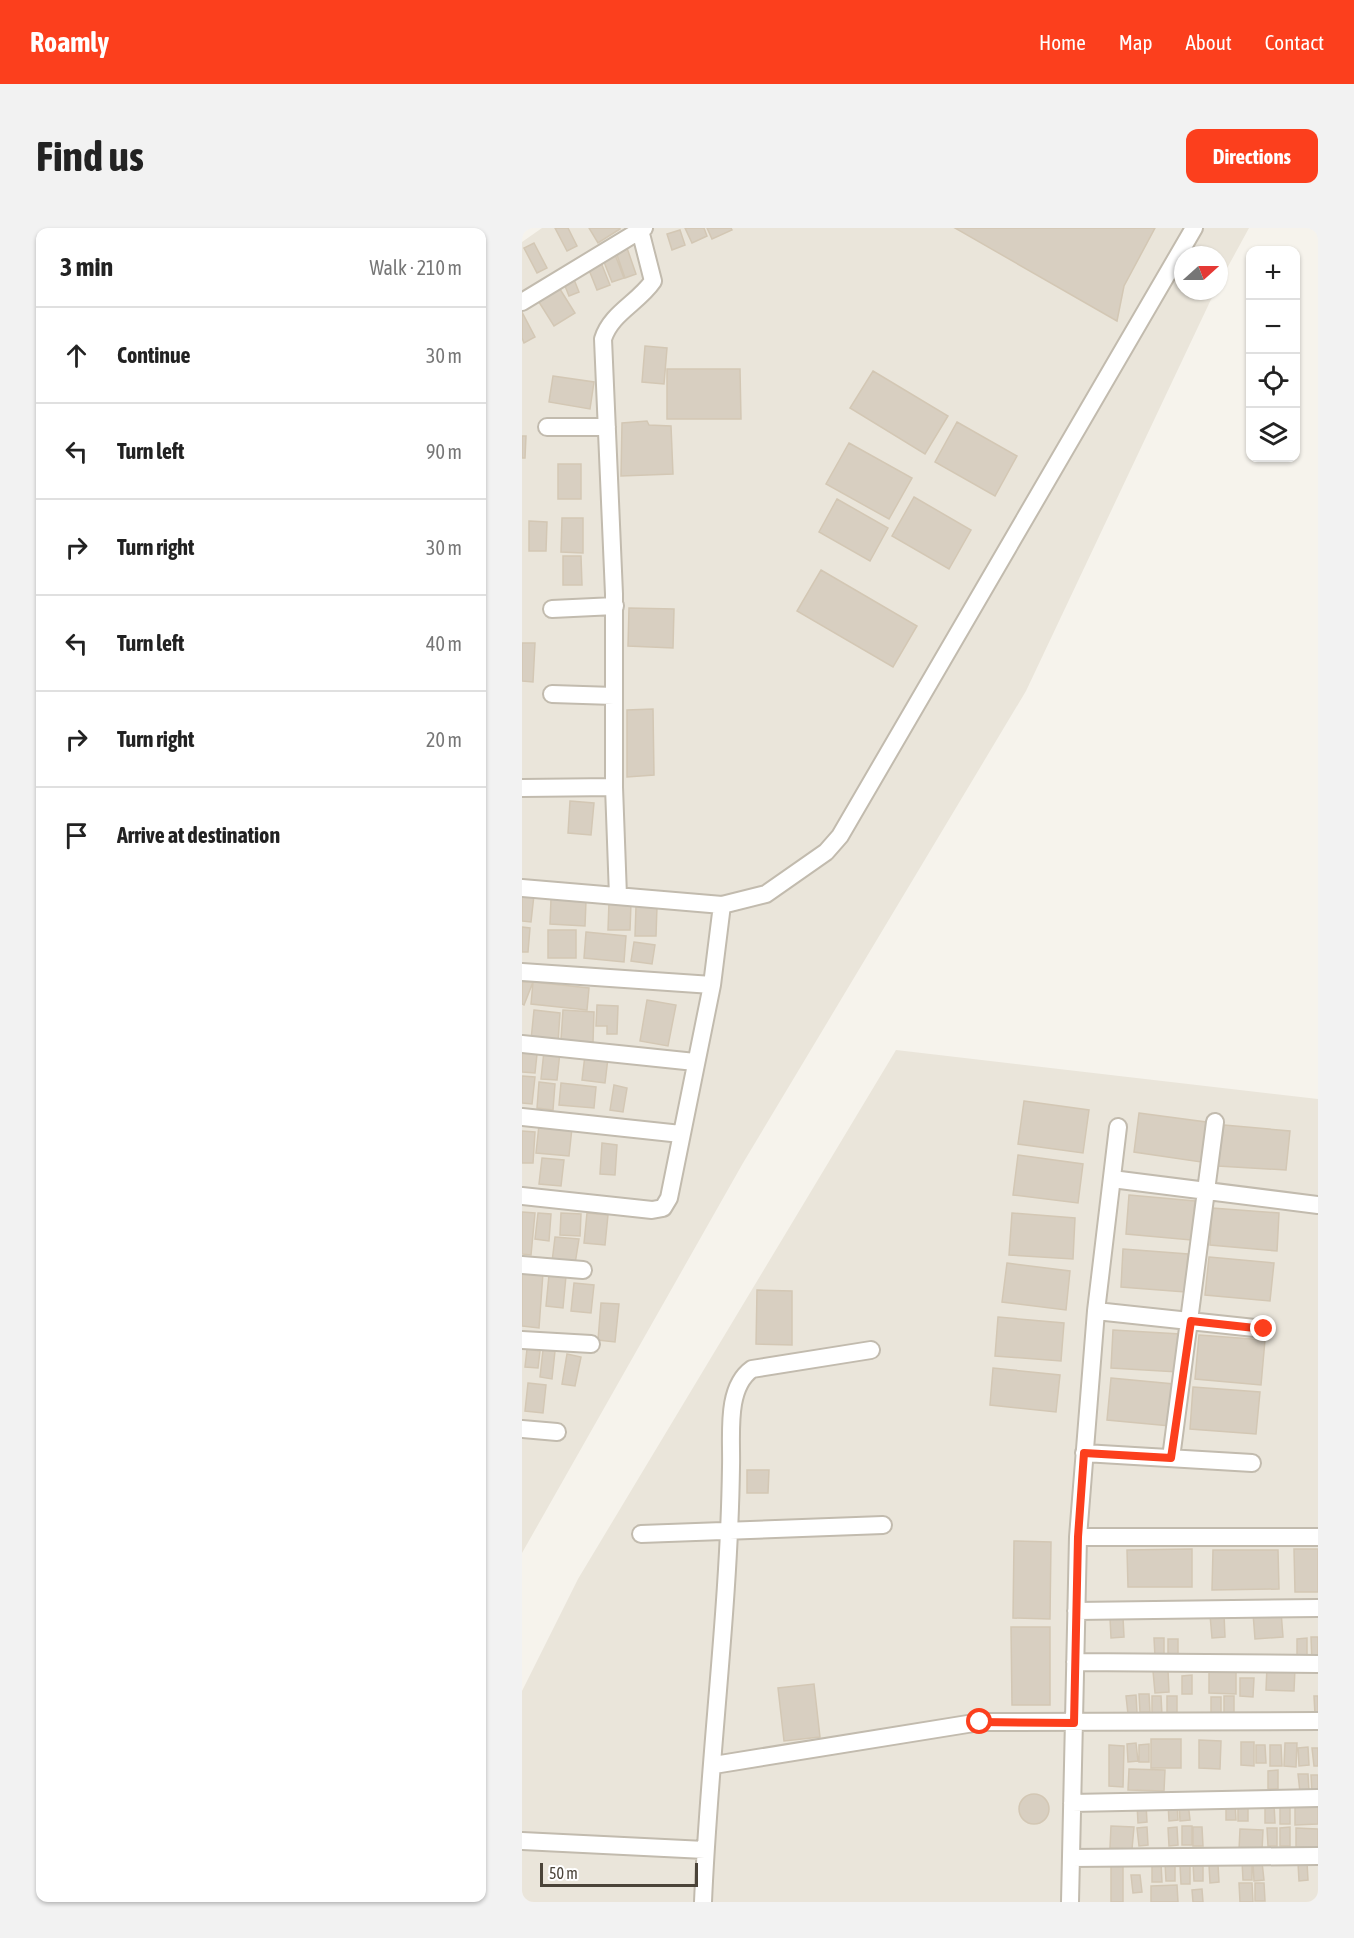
<!DOCTYPE html>
<html lang="en">
<head>
<meta charset="utf-8">
<style>
	body { margin:0; font-family:"Asap Condensed",sans-serif; background:#f2f2f2; color:#222 }
	.controls { position:absolute; right:18px; top:18px; display:grid; overflow:hidden; border-radius:12px; box-shadow:0 2px 4px #0004 }
	.controls button { width:54px; height:54px; display:grid; place-items:center; padding:0; border:0; border-bottom:2px solid #e0e0e0; background:#fff; color:#222; font:30px sans-serif }
	.compass { position:absolute; left:652px; top:18px; width:54px; height:54px; border-radius:50%; background:#fff; box-shadow:0 2px 4px #0004; rotate:69deg }
	.scale { position:absolute; left:18px; bottom:15px; width:158px; box-sizing:border-box; padding-left:6px; border:3px solid #4b4439; border-top:0; font-size:16px; line-height:21px; white-space:nowrap; color:#4b4439; -webkit-text-stroke:4px #fff; paint-order:stroke }
	.stop { position:absolute; width:18px; height:18px; margin:-14px; border:4px solid #fc3f1d; border-radius:50%; background:#fff }
	.stop.end { background:#fc3f1d; border-color:#fff; box-shadow:0 2px 6px #0008 }
	.list { margin:0; padding:0; list-style:none }
	h2 { display:flex; justify-content:space-between; align-items:center; height:78px; margin:0; padding:0 24px; font-size:26px }
	h2 small { font-size:20px; font-weight:400; color:#767676 }
	.list li { display:grid; grid-template-columns:39px 1fr auto; gap:18px; align-items:center; box-sizing:border-box; height:96px; padding:0 24px; border-top:2px solid #e0e0e0 }
	.list b { display:block; font-size:22px; white-space:nowrap }
	.list em { font-size:20px; font-style:normal; color:#767676 }
	.icon { flex:none; width:33px; height:33px; fill:none; stroke:currentColor; stroke-width:2; stroke-linecap:round; stroke-linejoin:round }
	.map { position:relative; flex:none; width:796px; height:1674px; overflow:hidden; border-radius:12px }
	header { display:flex; align-items:center; gap:36px; box-sizing:border-box; height:84px; padding:0 30px; background:#fc3f1d; color:#fff }
	header strong { font-size:28px }
	nav { display:flex; gap:33px; margin-inline-start:auto; font-size:21px }
	.intro { display:flex; align-items:center; justify-content:space-between; box-sizing:border-box; height:144px; padding:0 36px }
	h1 { margin:0; font-size:42px }
	.button { padding:15px 27px; border-radius:12px; background:#fc3f1d; color:#fff; font-size:21px; font-weight:700 }
	main { display:flex; gap:36px; padding:0 36px }
	aside { flex:1; background:#fff; border-radius:12px; box-shadow:0 2px 4px #0004 }
	.map>svg:first-child { display:block }
	.residential { fill:#eae5da }
	.building { fill:#d8cfc1; stroke:#d3c7b4; stroke-width:1.5 }
	.lines { fill:none; stroke-linecap:round; stroke-linejoin:round }
	.street-casing { stroke:#c2bbae; stroke-width:20 }
	.street { stroke:#fff; stroke-width:16 }
	.route { stroke:#fc3f1d; stroke-width:8 }
</style>
</head>
<body>
<header>
<strong>Roamly</strong>
<nav><a>Home</a><a>Map</a><a>About</a><a>Contact</a></nav>
</header>
<div class="intro"><h1>Find us</h1><a class="button">Directions</a></div>
<main>
<aside>
<h2>3 min<small>Walk · 210 m</small></h2>
<ul class="list">
<li><svg class="icon" aria-label="ahead" viewBox="0 0 24 24"><path d="M12 20V5M6 11l6-6 6 6"/></svg><div><b>Continue</b></div><em>30 m</em></li>
<li><svg class="icon" aria-label="left" viewBox="0 0 24 24"><path d="M17 20v-9H6M10 6l-5 5 5 5"/></svg><div><b>Turn left</b></div><em>90 m</em></li>
<li><svg class="icon" aria-label="right" viewBox="0 0 24 24"><path d="M7 20v-9h11M14 6l5 5-5 5"/></svg><div><b>Turn right</b></div><em>30 m</em></li>
<li><svg class="icon" aria-label="left" viewBox="0 0 24 24"><path d="M17 20v-9H6M10 6l-5 5 5 5"/></svg><div><b>Turn left</b></div><em>40 m</em></li>
<li><svg class="icon" aria-label="right" viewBox="0 0 24 24"><path d="M7 20v-9h11M14 6l5 5-5 5"/></svg><div><b>Turn right</b></div><em>20 m</em></li>
<li><svg class="icon" aria-label="arrive" viewBox="0 0 24 24"><path d="M6 21V4h12l-3 4 3 4H6"/></svg><div><b>Arrive at destination</b></div></li>
</ul>
</aside>
<div class="map">
<svg width="796" height="1674" viewBox="0 0 796 1674">
	<rect width="100%" height="100%" fill="#f6f3ec"/>
	<path class="residential" d="M20,0H727L697,55V27H661V63H693L504,463L221,935L0,1325V14Z
		M374,822L796,871V1674H0V1463L56,1351Z"/>
	<path class="building" d="M33,0H46L55,18L45,23Z
		M67,0H98V1L76,15Z
		M163,0H182L185,8L170,15Z
		M185,0H209L210,2L190,11Z
		M433,0H633L602,58L595,93Z
		M158,2L163,17L150,22L145,6Z
		M12,15L25,40L15,45L2,20Z
		M105,20L114,46L103,50L94,24Z
		M92,24L102,50L90,54L80,29Z
		M78,32L88,57L75,62L65,37Z
		M51,49L57,64L47,68L41,53Z
		M36,58L53,85L32,98L15,71Z
		M0,84L13,109L2,115L0,110Z
		M123,118L145,120L142,156L120,154Z
		M145,141H218L219,191H145Z
		M351,143L426,188L403,226L328,180Z
		M31,148L72,154L68,181L27,174Z
		M125,193L127,197L149,198L151,246L99,248L100,195Z
		M435,194L495,228L473,268L413,234Z
		M0,208H4L3,230H0Z
		M327,215L390,250L367,291L304,256Z
		M36,236H59V271H36Z
		M392,269L449,302L427,341L370,308Z
		M315,271L366,300L348,333L297,304Z
		M40,290H61V325L39,324Z
		M7,293L25,294L24,323H7Z
		M41,328H59L60,357H41Z
		M299,342L395,398L371,439L275,383Z
		M107,380L152,381L151,420L106,418Z
		M0,415H13L11,454L0,453Z
		M131,481L132,547L105,549V482Z
		M48,573L72,575L69,607L46,605Z
		M0,666L12,667L9,694L0,693Z
		M29,671L64,673L63,698L28,696Z
		M87,674L109,675L108,702H86Z
		M114,678L135,679L134,708H113Z
		M0,699L8,700L6,724H0Z
		M26,702H54V730H26Z
		M64,704L104,708L102,734L62,730Z
		M112,714L133,717L130,736L109,733Z
		M0,754H11L2,777L0,776Z
		M11,754L67,760L65,782L9,776Z
		M125,772L154,777L146,818L118,813Z
		M75,777L96,778L95,806H85V798H74Z
		M12,782L38,785L36,814L9,812Z
		M41,782L72,784L71,814L39,812Z
		M0,823L15,826L13,845L0,844Z
		M22,823L38,824L35,852L19,851Z
		M63,827L86,830L83,855L60,852Z
		M0,848L13,849L10,876L0,875Z
		M17,854L33,856L31,882L15,880Z
		M39,855L74,859L72,880L37,877Z
		M92,857L105,860L101,884L88,882Z
		M502,873L567,882L561,925L496,916Z
		M617,885L684,894L679,934L612,924Z
		M17,897L50,900L47,928L14,925Z
		M702,897L768,903L764,942L696,938Z
		M0,903L13,904L11,935H0Z
		M80,915L95,917L93,947L78,946Z
		M496,927L561,936L556,975L491,967Z
		M20,930L42,932L39,958L17,956Z
		M607,967L673,973L669,1012L604,1006Z
		M690,980L757,985L755,1023L688,1017Z
		M0,984L13,985L9,1027L0,1026Z
		M16,985L29,986L27,1013L13,1011Z
		M39,985L59,986L58,1008L38,1007Z
		M65,985L86,987L83,1017L62,1015Z
		M490,985L553,990L551,1031L487,1027Z
		M33,1009L57,1011L53,1036L30,1034Z
		M601,1021L666,1026L663,1064L599,1059Z
		M687,1029L752,1035L748,1073L683,1067Z
		M485,1035L548,1043L544,1082L480,1074Z
		M0,1043L21,1045L17,1100L0,1098Z
		M27,1047L44,1048L41,1080L24,1078Z
		M52,1055L72,1057L69,1085L49,1083Z
		M235,1062L270,1063V1117L234,1116Z
		M79,1075L97,1076L93,1114L76,1112Z
		M476,1089L542,1095L539,1133L473,1128Z
		M591,1102L658,1106L656,1144L589,1140Z
		M677,1107L743,1112L739,1157L673,1151Z
		M5,1121L18,1123L16,1140L3,1139Z
		M21,1122L33,1123L30,1151L18,1149Z
		M45,1126L59,1129L53,1158L40,1156Z
		M471,1140L538,1147L534,1184L468,1177Z
		M589,1150L652,1156L648,1198L585,1192Z
		M6,1155L24,1157L21,1185L3,1183Z
		M671,1159L738,1164L734,1206L668,1201Z
		M225,1242H247L246,1265H225Z
		M492,1313L529,1314L528,1391L491,1390Z
		M670,1321V1359H606L605,1322Z
		M772,1321H796V1364H773Z
		M691,1322H756L757,1361L690,1362Z
		M759,1383L761,1409L733,1411L731,1385Z
		M702,1386L703,1409L690,1410L688,1387Z
		M601,1389L602,1409L589,1410L588,1390Z
		M489,1399H528V1477H490Z
		M789,1409H796V1435H790Z
		M632,1410H642V1429H633Z
		M785,1410V1429H775V1411Z
		M646,1411H656V1430H646Z
		M745,1438L773,1440L772,1463L744,1462Z
		M687,1439L714,1440V1466L687,1465Z
		M646,1442L647,1464L633,1465L631,1443Z
		M670,1447V1466H660V1448Z
		M718,1450H732L731,1469L718,1468Z
		M292,1456L298,1509L262,1513L256,1460Z
		M617,1466H627L628,1484H618Z
		M614,1467L615,1485L606,1486L604,1468Z
		M630,1468H639L640,1487H630Z
		M645,1468H655V1486H645Z
		M702,1468H712V1486H702Z
		M792,1468H796V1486L793,1487Z
		M689,1469H699V1487L689,1488Z
		M629,1511H659V1540H629Z
		M677,1512L699,1513L698,1541L677,1540Z
		M719,1514H732V1538L719,1537Z
		M614,1515L616,1533L606,1534L605,1516Z
		M763,1515H775L774,1539L762,1538Z
		M627,1516V1534H617V1517Z
		M587,1517L602,1518L601,1559L587,1558Z
		M734,1517H743L744,1535H734Z
		M748,1517H759L760,1538H748Z
		M786,1519L787,1537L777,1538L776,1520Z
		M790,1520H796V1538H792Z
		M607,1541L643,1542L642,1563L606,1562Z
		M756,1542V1561H746V1543Z
		M776,1546H786L787,1564H778Z
		M789,1547H796V1565H790Z
		M497 1581a15 15 0 1 1 30 0a15 15 0 1 1-30 0Z
		M666,1574L668,1592L658,1593L657,1575Z
		M704,1574H713L714,1592H704Z
		M726,1574V1593H716V1575Z
		M773,1574H796V1596L773,1597Z
		M646,1575H655L656,1592L647,1593Z
		M615,1576H624L625,1594L616,1595Z
		M752,1576L753,1595H743V1577Z
		M768,1577V1596H758V1578Z
		M589,1598L612,1599L610,1621L588,1620Z
		M660,1598H670V1617H660Z
		M625,1599L626,1617L617,1618L615,1600Z
		M655,1599L656,1617L647,1618L646,1600Z
		M671,1599H680L681,1618H671Z
		M768,1599V1618H758V1600Z
		M745,1600H755V1618H746Z
		M774,1600L796,1601V1619H774Z
		M718,1601L741,1602L740,1623L717,1622Z
		M720,1633H730V1652H721Z
		M589,1634H601V1674H589Z
		M740,1634L742,1652L732,1653L731,1635Z
		M785,1634L786,1652L777,1653L776,1635Z
		M630,1635H639L640,1654H630Z
		M643,1635H653V1653H644Z
		M671,1635H681V1653H672Z
		M696,1636L697,1654L688,1655L687,1637Z
		M658,1637H668V1656H659Z
		M609,1647H618L620,1664L611,1665Z
		M717,1655H730L731,1674H718Z
		M733,1655H742L743,1673H733Z
		M655,1657L656,1674H629V1658Z
		M680,1661L681,1674H671L670,1662Z"/>
	<g class="lines">
		<g class="street-casing">
			<path id="street" d="M0,74L122,0
				M25,199H85
				M30,381L93,378
				M30,466L92,468
				M0,560L92,559
				M0,660L200,677L244,666L304,624L318,608L672,0
				M96,668L92,559V366L81,111C89,85 116,75 131,53L118,2
				M0,744L190,757
				M0,816L173,834
				M0,889L159,906
				M590,951L796,977
				M0,968L130,982L141,980L147,970L190,757L200,677
				M0,1037L61,1042
				M574,1083L742,1101
				M0,1112L69,1116
				M0,1201L35,1204
				M562,1225L730,1235
				M649,1230L693,894
				M119,1306L361,1297
				M556,1309H796
				M554,1383L796,1380
				M553,1434L796,1436
				M192,1537L458,1494L796,1493
				M550,1575L796,1570
				M0,1613L183,1622
				M549,1630L796,1628
				M181,1674C187,1529 207,1384 209,1239C210,1208 203,1160 230,1141L349,1122
				M548,1674L556,1309L574,1083L596,899"/>
		</g>
		<use href="#street" class="street"/>
	</g>
	<g class="lines">
		<path class="route" d="M458,1494L552,1495L556,1309L562,1225L649,1230L669,1093L742,1101"/>
	</g>
</svg>
<div class="controls">
<button>+</button>
<button>−</button>
<button><svg class="icon" aria-label="locate" viewBox="0 0 24 24"><circle cx="12" cy="12" r="6"/><path d="M12 2v4M12 18v4M2 12h4M18 12h4"/></svg></button>
<button><svg class="icon" aria-label="layers" viewBox="0 0 24 24"><path d="M12 4l9 5-9 5-9-5zM3 14l9 5 9-5"/></svg></button>
</div>
<svg class="compass" viewBox="-18 -18 36 36"><path d="M0-13l5 13h-10z" fill="#e53935"/><path d="M0 13l5-13h-10z" fill="#767676"/></svg>
<div class="scale">50 m</div>
<div class="stop" style="left:458px;top:1494px"></div>
<div class="stop end" style="left:742px;top:1101px"></div>
</div>
</main>
</body>
</html>
